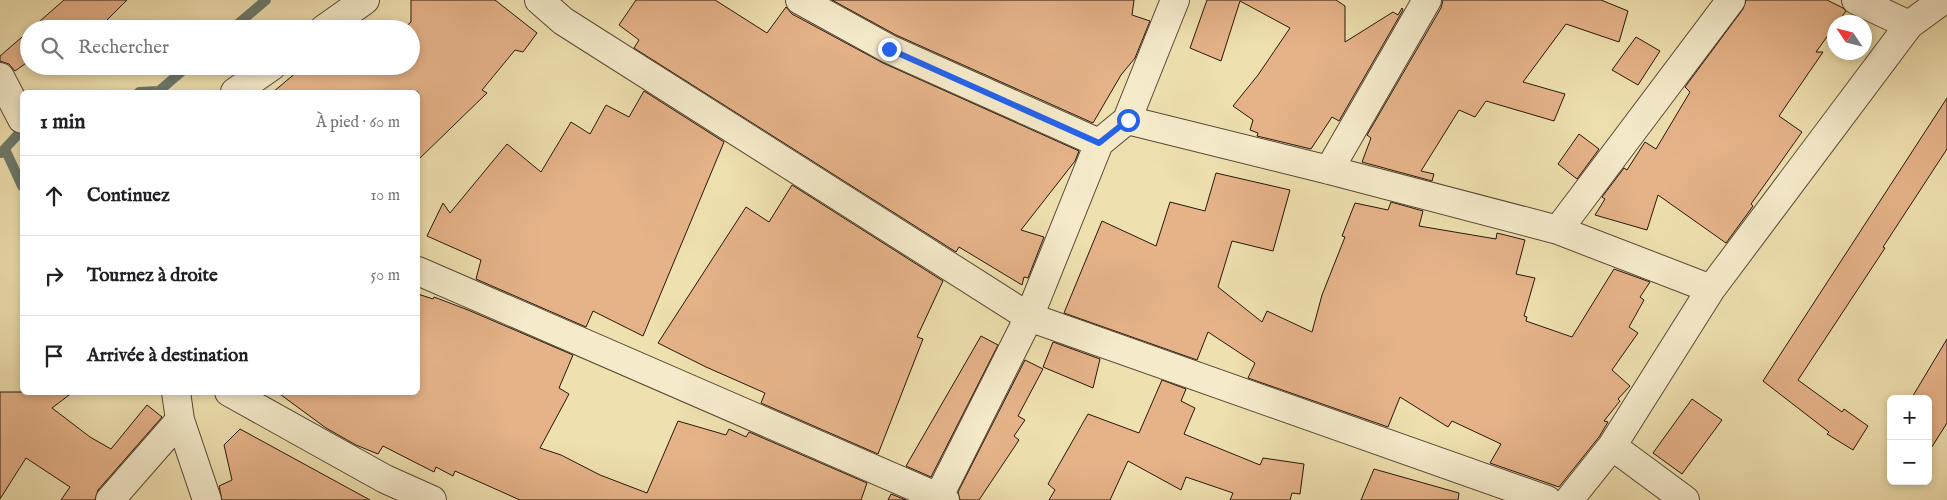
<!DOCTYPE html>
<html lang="fr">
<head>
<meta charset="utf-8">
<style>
	body { margin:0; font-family:"IM FELL English",serif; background:#f2f2f2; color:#202124 }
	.controls { position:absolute; right:15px; bottom:15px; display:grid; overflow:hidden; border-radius:8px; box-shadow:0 2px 8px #0003 }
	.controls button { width:45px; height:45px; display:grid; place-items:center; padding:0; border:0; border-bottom:1px solid #e0e0e0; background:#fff; color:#202124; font:25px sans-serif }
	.compass { position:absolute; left:1827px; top:15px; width:45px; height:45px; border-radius:50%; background:#fff; box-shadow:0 2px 8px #0003; rotate:305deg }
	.stop { position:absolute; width:15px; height:15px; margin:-11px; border:4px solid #2563eb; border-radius:50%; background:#fff }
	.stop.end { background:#2563eb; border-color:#fff; box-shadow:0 1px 5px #0008 }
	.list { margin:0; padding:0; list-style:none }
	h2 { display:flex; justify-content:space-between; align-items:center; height:65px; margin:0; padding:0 20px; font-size:21px }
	h2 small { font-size:16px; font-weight:400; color:#757577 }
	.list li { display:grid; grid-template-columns:32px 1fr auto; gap:15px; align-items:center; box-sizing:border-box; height:80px; padding:0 20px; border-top:1px solid #e0e0e0 }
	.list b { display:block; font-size:19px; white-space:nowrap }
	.list em { font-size:16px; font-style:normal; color:#757577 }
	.icon { flex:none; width:28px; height:28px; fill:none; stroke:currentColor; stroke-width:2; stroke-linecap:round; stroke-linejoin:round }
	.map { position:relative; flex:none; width:1947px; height:500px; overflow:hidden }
	.search { position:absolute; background:#fff; box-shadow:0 2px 8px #0003; left:20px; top:20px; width:400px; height:55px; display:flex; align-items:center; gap:12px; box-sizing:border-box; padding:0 18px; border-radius:28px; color:#757577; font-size:19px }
	.panel { position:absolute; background:#fff; box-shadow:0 2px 8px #0003; left:20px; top:90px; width:400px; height:305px; border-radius:8px }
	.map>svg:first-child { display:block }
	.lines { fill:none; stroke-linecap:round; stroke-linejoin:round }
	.stream { stroke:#6c7a6c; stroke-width:10 }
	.building { fill:#e6b389; stroke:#27160b }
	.street-casing { stroke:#594834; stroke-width:30 }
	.street { stroke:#f5ebcb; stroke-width:28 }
	.route { stroke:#2563eb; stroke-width:6 }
</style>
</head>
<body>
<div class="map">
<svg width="1947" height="500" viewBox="0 0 1947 500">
	<rect width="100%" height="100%" fill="#efe0af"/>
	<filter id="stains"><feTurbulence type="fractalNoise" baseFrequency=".004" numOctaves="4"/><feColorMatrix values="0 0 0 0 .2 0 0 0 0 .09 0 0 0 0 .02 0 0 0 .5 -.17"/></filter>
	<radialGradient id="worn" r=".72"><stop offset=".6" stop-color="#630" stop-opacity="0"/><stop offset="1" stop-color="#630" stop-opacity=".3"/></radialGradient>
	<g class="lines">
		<path class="stream" d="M232,29L266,0
			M139,92L159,91L188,66
			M5,149L22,186
			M1,153L22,130"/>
	</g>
	<path class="building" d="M64,0H127L98,29H31Z
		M411,0H495L537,33L523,52L515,50L482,90L487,93L418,160V92H273L304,66H411V29H403L411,22Z
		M636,0H715L767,33L786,7L792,14L883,63L1079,151L1075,161L1021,230L1044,237L1028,278L1024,277L1022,285L959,247L956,252L634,48L639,40L619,25Z
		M832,0H1134L1132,15L1150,21L1135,58L1121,75L1093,123L896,35Z
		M1207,0H1336L1345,6V42L1393,12L1398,15L1402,8L1403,10L1339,121L1332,117L1311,149L1257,136L1258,133L1250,130L1253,120L1233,106L1258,75L1290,28L1240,1L1221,61L1190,48Z
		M1443,0H1601L1628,11L1619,42L1566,24L1523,82L1565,94L1554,121L1486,101L1475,117L1459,110L1421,171L1434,174L1432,181L1362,162L1371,138L1367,135L1441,8Z
		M1746,0H1827L1843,8L1846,11L1838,22H1834V27L1816,52H1823L1779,116L1802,132L1751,204L1753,206L1748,213L1726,243L1658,195L1647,230L1595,215L1605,199L1602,197L1624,168L1627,170L1645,142L1656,149L1690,92L1685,87L1743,9Z
		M29,31V61L15,71L9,64L0,61V56Z
		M1636,37L1660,51L1638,85L1612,70Z
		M48,66H62L56,73Z
		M644,91L724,142L643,336L593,311L586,327L476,279L481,260L427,236L443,203L450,213L507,144L541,172L571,122L590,134L606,105L629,117Z
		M1947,98V149L1883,247L1885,248L1798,380L1842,412L1844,409L1868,426L1853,450L1827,434L1829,432L1763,381Z
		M1579,134L1599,149L1577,179L1558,164Z
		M1216,173L1290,190L1273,251L1232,241L1218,287L1262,322L1267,311L1312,332L1322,295L1345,237L1342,236L1355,203L1388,210L1391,202L1423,211L1419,226L1496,239L1497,233L1525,240L1516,274L1535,278L1524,316L1527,317L1526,321L1572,337L1614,269L1650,282L1640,297L1644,300L1629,327L1638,333L1612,370L1630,386L1618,399L1620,401L1604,421L1608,422L1599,437L1559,487L1490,463L1501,444L1452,421L1448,427L1400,397L1388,427L1248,378L1255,363L1208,332L1197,360L1064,313L1102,221L1156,246L1170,202L1205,211Z
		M792,185L943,281L917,337L923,339L878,454L761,403L765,393L706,367L658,343L746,207L769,222Z
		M418,294L433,299L434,297L468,310L573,355L559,388L569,394L540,448L561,455L600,475L647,493L678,421L726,435L729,429L746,437L749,432L867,483L861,500H520L455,471L453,476L436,467L434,472L383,446L378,454L356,445L326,428L277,392H418Z
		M981,336L998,345L931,477L906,466Z
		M1947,339V423L1928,453V399H1911Z
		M1053,342L1100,359L1093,388L1043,367Z
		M1025,360L1043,369L1018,416L1025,420L1014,436L1019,440L979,500H960L958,492Z
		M1162,380L1186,389L1181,401L1195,408L1184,434L1260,465L1263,458L1304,464L1300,494L1292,493L1290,500H1230L1233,493L1186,477L1181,490L1128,461L1110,500H1049L1055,490L1048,484L1088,414L1139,433Z
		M0,392H73L52,408L90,437L111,449L147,405L162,417L98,490L95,500H61L70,487L26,458L0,499Z
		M1692,399L1722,420L1682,474L1653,453Z
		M240,429L370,500H222L219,486L232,480L224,445Z
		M1374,469L1459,493L1458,500H1361Z
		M891,494L906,500H888Z"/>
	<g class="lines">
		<g class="street-casing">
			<path id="street" d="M539,0L563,21L1029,317L1547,500
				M800,0L889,49L1099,143
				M1856,0L1909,25
				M324,29L365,0
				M0,77L22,119
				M235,92L272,66
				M1127,120L1329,170L1558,230L1711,289
				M1329,170L1427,0
				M1558,230L1731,0
				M418,271L945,500
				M176,392L180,420L207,500
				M229,392L385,479L432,500
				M1612,446L1685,500
				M110,500L180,420
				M937,500L1029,317L1099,143L1127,120L1175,0
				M1569,500L1612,446L1711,289L1909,25L1943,0"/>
		</g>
		<use href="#street" class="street"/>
	</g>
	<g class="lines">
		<path class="route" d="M889,49L1099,143L1128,120"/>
	</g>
	<rect width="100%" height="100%" filter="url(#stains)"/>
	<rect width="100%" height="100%" fill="url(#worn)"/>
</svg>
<div class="controls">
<button>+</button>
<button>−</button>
</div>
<svg class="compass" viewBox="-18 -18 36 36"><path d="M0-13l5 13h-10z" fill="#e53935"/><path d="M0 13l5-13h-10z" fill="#757577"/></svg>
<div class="stop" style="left:1128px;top:120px"></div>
<div class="stop end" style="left:889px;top:49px"></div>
<div class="search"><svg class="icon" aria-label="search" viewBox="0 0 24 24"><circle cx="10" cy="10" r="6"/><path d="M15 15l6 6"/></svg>Rechercher</div>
<section class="panel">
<h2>1 min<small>À pied · 60 m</small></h2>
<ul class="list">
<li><svg class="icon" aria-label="ahead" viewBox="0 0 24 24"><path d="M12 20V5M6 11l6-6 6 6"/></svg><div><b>Continuez</b></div><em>10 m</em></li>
<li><svg class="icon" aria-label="right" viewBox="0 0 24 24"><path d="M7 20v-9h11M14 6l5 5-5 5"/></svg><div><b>Tournez à droite</b></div><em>50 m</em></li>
<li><svg class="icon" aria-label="arrive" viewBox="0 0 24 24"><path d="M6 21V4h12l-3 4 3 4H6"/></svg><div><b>Arrivée à destination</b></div></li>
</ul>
</section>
</div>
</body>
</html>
